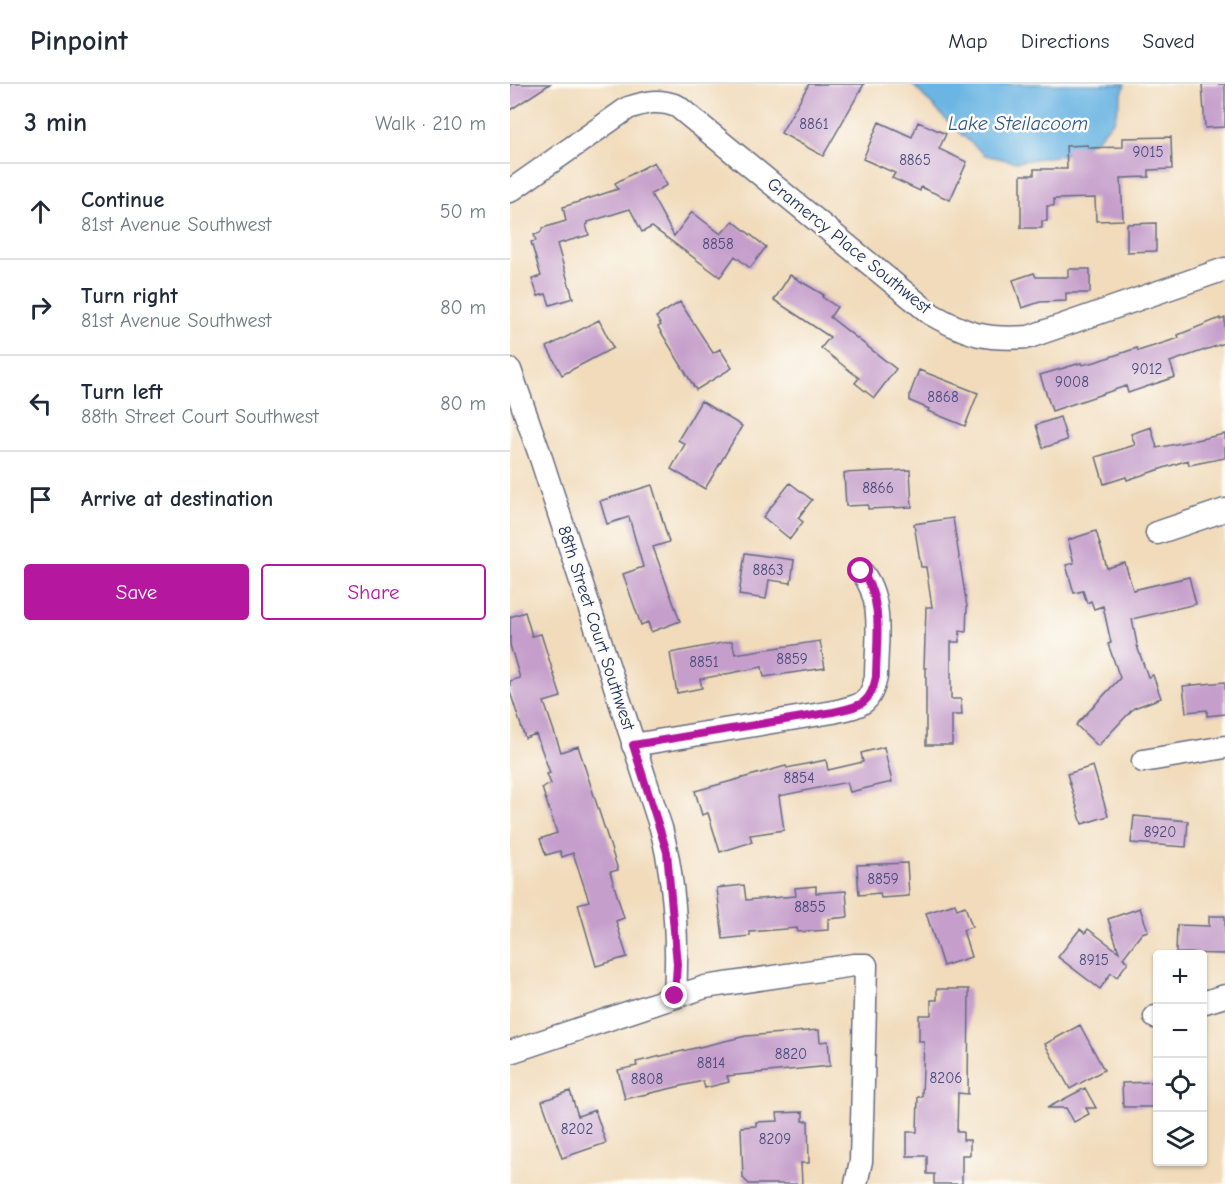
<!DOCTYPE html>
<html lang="en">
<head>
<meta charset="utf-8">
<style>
	body { margin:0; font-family:"Comic Neue",sans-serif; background:#f6f6f7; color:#1f2937 }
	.controls { position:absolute; right:18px; bottom:18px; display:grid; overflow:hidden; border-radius:6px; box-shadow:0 2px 4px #0004 }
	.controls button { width:54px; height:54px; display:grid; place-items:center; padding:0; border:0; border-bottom:2px solid #e0e1e3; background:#fff; color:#1f2937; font:30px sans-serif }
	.stop { position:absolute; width:18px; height:18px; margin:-14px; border:4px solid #b5179e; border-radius:50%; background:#fff }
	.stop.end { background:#b5179e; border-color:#fff; box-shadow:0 2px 6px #0008 }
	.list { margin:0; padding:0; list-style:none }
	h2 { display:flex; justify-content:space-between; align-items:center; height:78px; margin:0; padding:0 24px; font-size:26px }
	h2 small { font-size:20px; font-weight:400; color:#747a83 }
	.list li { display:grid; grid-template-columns:39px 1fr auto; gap:18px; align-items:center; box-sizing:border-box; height:96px; padding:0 24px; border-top:2px solid #e0e1e3 }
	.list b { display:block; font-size:22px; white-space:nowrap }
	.list p { margin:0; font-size:20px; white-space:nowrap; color:#747a83 }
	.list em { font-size:20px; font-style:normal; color:#747a83 }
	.actions { display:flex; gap:12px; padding:18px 24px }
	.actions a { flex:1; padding:14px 0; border:2px solid #b5179e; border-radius:6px; text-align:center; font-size:21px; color:#b5179e }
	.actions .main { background:#b5179e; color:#fff }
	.icon { flex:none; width:33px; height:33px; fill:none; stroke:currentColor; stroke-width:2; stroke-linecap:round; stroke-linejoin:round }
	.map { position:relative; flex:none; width:715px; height:1100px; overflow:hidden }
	header { display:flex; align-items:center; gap:36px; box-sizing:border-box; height:84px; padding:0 30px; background:#fff; border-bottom:2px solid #e0e1e3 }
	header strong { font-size:28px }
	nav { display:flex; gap:33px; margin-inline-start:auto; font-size:21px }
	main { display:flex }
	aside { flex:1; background:#fff }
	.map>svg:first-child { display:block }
	.water { fill:#6ab5e3; stroke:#4272a0; stroke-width:1.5 }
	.building { fill:#c59ecb }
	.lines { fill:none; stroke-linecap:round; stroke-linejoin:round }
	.minor-casing { stroke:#666b7f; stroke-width:25 }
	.minor { stroke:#fff; stroke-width:22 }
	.route { stroke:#b5179e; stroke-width:8 }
	.labels { text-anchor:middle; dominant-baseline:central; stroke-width:5; stroke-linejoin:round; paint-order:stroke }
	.number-label { font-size:15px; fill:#464b79 }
	.street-label { font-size:18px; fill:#1b2f5e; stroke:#fdfcf7 }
	.water-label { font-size:20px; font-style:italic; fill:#335786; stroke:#fdfcf7 }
</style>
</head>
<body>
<header>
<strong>Pinpoint</strong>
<nav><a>Map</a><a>Directions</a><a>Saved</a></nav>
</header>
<main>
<aside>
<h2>3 min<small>Walk · 210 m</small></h2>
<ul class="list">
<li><svg class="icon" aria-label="ahead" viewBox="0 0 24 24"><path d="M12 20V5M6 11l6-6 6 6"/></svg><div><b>Continue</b><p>81st Avenue Southwest</p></div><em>50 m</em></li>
<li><svg class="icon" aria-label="right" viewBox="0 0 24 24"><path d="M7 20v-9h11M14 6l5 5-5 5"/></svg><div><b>Turn right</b><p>81st Avenue Southwest</p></div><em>80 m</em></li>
<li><svg class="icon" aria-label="left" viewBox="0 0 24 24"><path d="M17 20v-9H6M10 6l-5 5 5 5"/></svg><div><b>Turn left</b><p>88th Street Court Southwest</p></div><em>80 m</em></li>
<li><svg class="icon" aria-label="arrive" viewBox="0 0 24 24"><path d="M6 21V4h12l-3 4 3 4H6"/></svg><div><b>Arrive at destination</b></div></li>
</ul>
<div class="actions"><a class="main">Save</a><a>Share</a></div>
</aside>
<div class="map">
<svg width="715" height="1100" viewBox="0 0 715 1100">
	<rect width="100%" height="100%" fill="#fdfcf7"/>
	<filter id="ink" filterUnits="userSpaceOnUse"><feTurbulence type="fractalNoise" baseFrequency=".0167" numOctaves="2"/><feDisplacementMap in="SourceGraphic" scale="12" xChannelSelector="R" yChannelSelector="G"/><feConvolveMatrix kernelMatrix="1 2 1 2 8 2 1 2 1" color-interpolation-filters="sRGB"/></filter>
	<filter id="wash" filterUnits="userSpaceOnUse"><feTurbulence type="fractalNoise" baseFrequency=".008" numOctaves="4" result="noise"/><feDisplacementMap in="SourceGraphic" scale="24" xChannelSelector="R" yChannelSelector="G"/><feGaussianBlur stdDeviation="1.35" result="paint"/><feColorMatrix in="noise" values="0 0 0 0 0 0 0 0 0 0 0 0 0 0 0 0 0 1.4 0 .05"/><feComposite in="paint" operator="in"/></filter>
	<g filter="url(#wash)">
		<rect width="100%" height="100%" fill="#f1dbbb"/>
		<path class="water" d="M402,0H615L604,36L586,56L552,71L506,78L475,71L444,44Z"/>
		<g id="blocks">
			<path class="building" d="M0,0H40L0,26Z
				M299,0H354L313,72L271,49Z
				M692,0H715V43L695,44Z
				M369,38L402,53L408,38L436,50L429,65L457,78L440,116L411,103L410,107L382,94L385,89L353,75Z
				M661,53L662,85L639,86V93L611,94L613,136L586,137L585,114L544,115V122H537V137H532V144H511V91H524V85H557L556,62L578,61V64L613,63V54Z
				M144,78L157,101L141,110L164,152L182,128L211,150L223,137L256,163L240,184L225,172L210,193L142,143L132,148L120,125L78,138V140L76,141L79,151L47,160L63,214L40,221L36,210L28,212L22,195L31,192L21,158L26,157L24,151L30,149L33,144L56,137L53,123L108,105L105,99Z
				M646,139V167L617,168V140Z
				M558,185H580V209H556V217L530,218L512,224L503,196L524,189L526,193H558Z
				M280,191L314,211L312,213L327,223L320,233L386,285L364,314L345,299L349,294L311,264L320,253L264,216Z
				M170,218L203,269L210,265L222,284L186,306L148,243L151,241L146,233Z
				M710,234V236L715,234V259L660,278L665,293L618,309L616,302L542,327L530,291L571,279L572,281L585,278L627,264L628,267L669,254L668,251Z
				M89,236L103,264L52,291L37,263Z
				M409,286L468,309L455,342L418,327L419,325L400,317V310Z
				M191,317L232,342L195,405L161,385L175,360L168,356Z
				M550,333L557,356L533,364L526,341Z
				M641,343L647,364L715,350V374L679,381L678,376L617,396L616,393L594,400L586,373L625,361L621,350Z
				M400,386L402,423L358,425V421L336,422L334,389Z
				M280,399L302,416L288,434L293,438L280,455L253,433Z
				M142,401L159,458L143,463L170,537L141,548L138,538L131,541L113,490L133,483L119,433L97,440L90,417Z
				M443,434L457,523L456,548L450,547L449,558H441V615H451L452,631H442V661H416V584H414L416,523H422L416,483H411L404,440Z
				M586,447L597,484L615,479L623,506L679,493L686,520L622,535L628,565L638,593L643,591L651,614L624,624L588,662L566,641L610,594L598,560L601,559L593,522L584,525L581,517L577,519L573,507L564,509L556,481L564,479L558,456Z
				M235,469L284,476L281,499L259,496L256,515L229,511Z
				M15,528L22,552L31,550L51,613L34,618L51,668L68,662L108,786L100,788L114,834L106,837L117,873L86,882L68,820L79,817L63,769L52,773L50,767L36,771L30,755L47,749L32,704L41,700L37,690L40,689L26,650L15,654L0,608V597L10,594L0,561V533Z
				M222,557L225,570L310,557L315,584L254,593L252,583L190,595L192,604L167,609L160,569Z
				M715,598V630L697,632V626L676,628L673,602Z
				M374,663L382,698L340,708L337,698L269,712L274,746L240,751L242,758L210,768L198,729L192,731L185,707L276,682L277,684L316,676L318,686L353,678L351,669Z
				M583,682L598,732L572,740L557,690Z
				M624,732L678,737L676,763L621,759Z
				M397,779L399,812L371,814L370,809L349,811L347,781Z
				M234,801L236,816L286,812L285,804L306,802V809L336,807L338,833L318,835V846L288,848L287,844L240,848V852L213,855L207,804Z
				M445,820L447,825L455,822L462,843L453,846L461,873L433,882L416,829Z
				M630,824L638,847L632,849L613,874L618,878L607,893L601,889L590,905L548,873L570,845L575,849L578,845L609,868L598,835Z
				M699,832H715V870L666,869L667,841L699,842Z
				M427,905H459L458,1010L448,1009L447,1048H453V1056H460V1071H452V1100H424V1090H417V1072H397V1048H407L408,1013H412L414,957H409V931H421V916H427Z
				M570,941L594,986L560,1005L535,960Z
				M309,946L310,958L318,957L320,982L217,992L219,998L195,1004L193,997L115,1015L108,986L127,982L126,978L236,952Z
				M648,998V1023H613L612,999Z
				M575,1004L586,1024H576L579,1030L564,1038L556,1024H537Z
				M60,1007L68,1032L85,1026L96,1059L52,1074L32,1017Z
				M293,1028V1037H298L299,1079H291L292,1100H239L233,1094L231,1043L246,1042V1038L268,1037L267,1029Z"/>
		</g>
	</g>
	<g filter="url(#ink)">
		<use href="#blocks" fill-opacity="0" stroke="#666b7f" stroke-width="1.5"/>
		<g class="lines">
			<g class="minor-casing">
				<path id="minor" d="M0,107L118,24C136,18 149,15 167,22L421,230C458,251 476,256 519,253L715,185
					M0,286L29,368L151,744C165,798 168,857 165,911
					M647,449L715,426
					M123,661L323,628C349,622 360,622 366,593C366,558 375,516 351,487
					M633,677L715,663
					M692,919L715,912
					M645,933H648
					M0,968L195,903L344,881H356L351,1077L346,1100"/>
			</g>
			<use href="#minor" class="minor"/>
		</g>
	</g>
	<g class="lines" filter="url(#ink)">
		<path class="route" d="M165,912L167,880L157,768L123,661L323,628C349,622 360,622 366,593C366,558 375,516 351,487"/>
	</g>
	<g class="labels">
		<g class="number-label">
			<text x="304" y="40">8861</text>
			<text x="638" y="68">9015</text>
			<text x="405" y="76">8865</text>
			<text x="208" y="160">8858</text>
			<text x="637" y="285">9012</text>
			<text x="562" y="298">9008</text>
			<text x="433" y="313">8868</text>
			<text x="368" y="404">8866</text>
			<text x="258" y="486">8863</text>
			<text x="282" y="575">8859</text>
			<text x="194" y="578">8851</text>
			<text x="289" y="694">8854</text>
			<text x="650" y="748">8920</text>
			<text x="373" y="795">8859</text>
			<text x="300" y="823">8855</text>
			<text x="584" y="876">8915</text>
			<text x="281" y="970">8820</text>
			<text x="201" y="979">8814</text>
			<text x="436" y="994">8206</text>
			<text x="137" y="995">8808</text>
			<text x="67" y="1045">8202</text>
			<text x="265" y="1055">8209</text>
		</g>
		<g class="street-label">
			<text transform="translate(339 162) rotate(39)">Gramercy Place Southwest</text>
			<text transform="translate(86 544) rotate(72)">88th Street Court Southwest</text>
		</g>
		<g class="water-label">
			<text x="508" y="39">Lake Steilacoom</text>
		</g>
	</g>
</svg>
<div class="controls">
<button>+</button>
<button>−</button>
<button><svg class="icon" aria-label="locate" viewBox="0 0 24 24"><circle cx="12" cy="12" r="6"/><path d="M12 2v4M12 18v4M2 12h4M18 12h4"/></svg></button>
<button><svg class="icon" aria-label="layers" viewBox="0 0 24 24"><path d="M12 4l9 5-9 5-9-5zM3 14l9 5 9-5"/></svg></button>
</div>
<div class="stop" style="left:351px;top:487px"></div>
<div class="stop end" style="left:165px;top:912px"></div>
</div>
</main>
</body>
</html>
